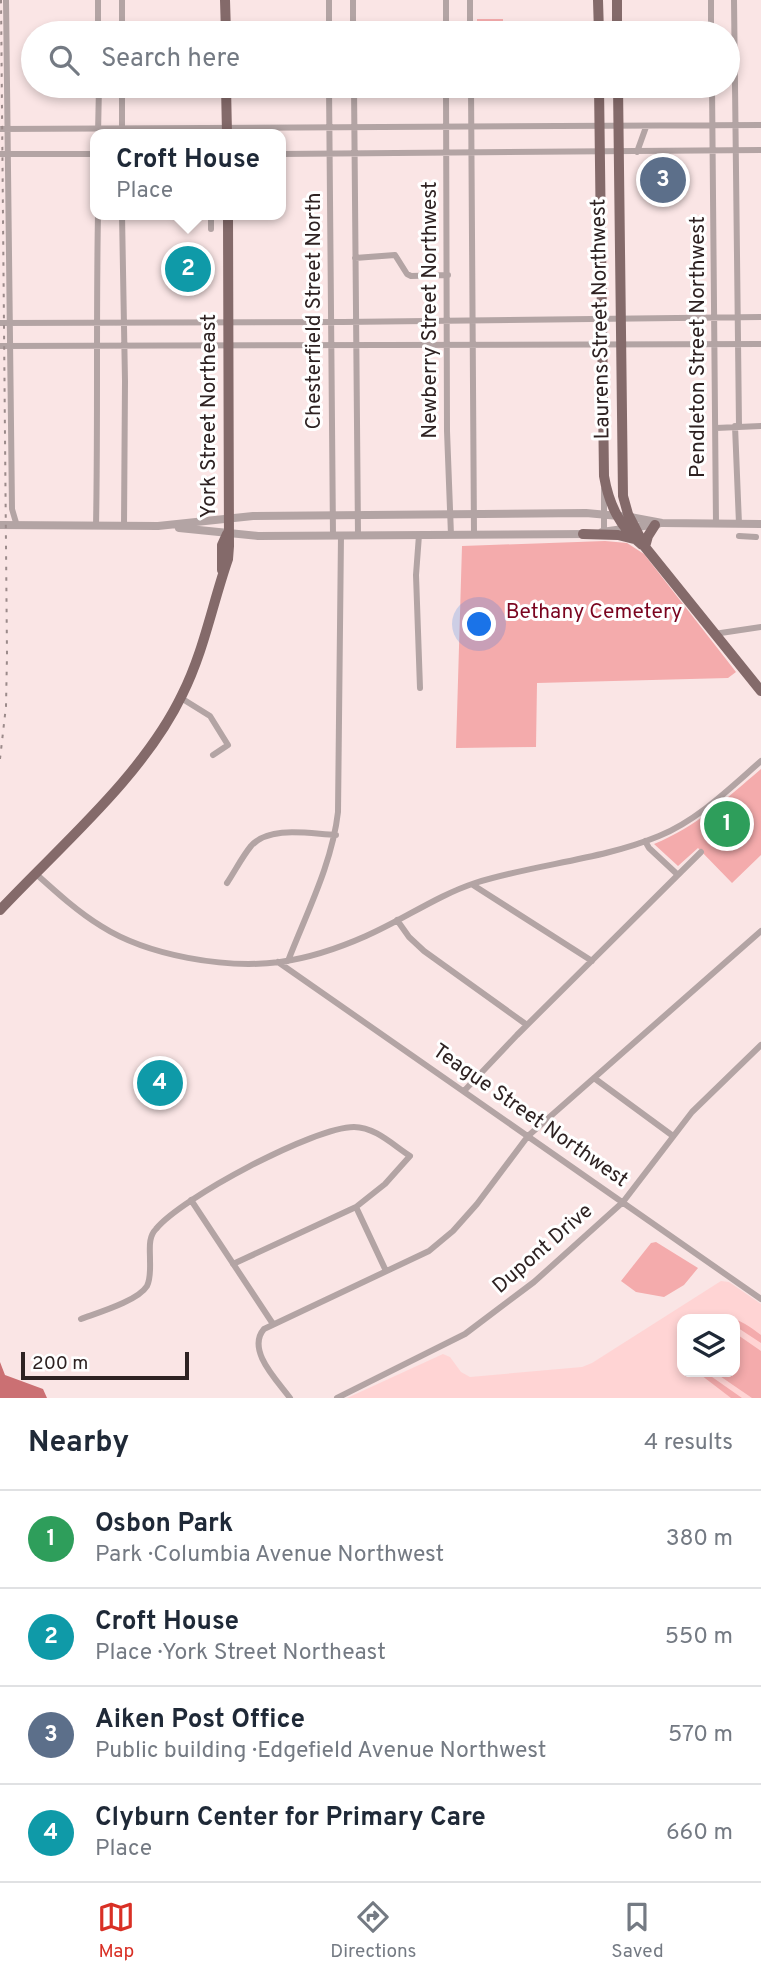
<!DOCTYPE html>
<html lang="en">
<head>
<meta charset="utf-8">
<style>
	body { margin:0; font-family:Overpass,sans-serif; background:#f6f6f7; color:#1f2937 }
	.controls { position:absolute; right:21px; bottom:21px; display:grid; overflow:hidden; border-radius:14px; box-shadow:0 4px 10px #0003 }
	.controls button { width:63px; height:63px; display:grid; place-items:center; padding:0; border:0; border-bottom:2px solid #e0e1e3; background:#fff; color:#1f2937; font:35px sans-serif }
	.scale { position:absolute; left:21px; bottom:18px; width:168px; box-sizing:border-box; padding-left:7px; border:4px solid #2e2222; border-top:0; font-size:19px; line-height:24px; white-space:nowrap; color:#2e2222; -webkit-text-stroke:5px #fff; paint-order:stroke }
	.you { position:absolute; left:480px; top:625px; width:24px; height:24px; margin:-18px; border:5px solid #fff; border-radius:50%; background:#1a73e8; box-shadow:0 0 0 10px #1a73e833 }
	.badge { display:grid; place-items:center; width:46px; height:46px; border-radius:50%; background:#d93025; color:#fff; font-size:23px; font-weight:700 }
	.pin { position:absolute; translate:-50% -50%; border:4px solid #fff; box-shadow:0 2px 7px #0006 }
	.popup { position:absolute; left:90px; top:129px; width:196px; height:91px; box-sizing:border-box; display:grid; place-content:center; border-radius:14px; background:#fff; filter:drop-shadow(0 2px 5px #0005); font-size:23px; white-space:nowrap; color:#747a83 }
	.popup b { font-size:26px; color:#1f2937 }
	.popup::after { content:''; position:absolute; left:50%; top:100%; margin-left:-14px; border:14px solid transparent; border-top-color:#fff }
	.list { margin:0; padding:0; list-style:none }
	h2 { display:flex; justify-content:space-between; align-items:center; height:91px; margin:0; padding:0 28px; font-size:30px }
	h2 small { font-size:23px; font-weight:400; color:#747a83 }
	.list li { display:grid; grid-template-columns:46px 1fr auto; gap:21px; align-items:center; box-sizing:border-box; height:98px; padding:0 28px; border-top:2px solid #e0e1e3 }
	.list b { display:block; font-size:26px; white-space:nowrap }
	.list p { margin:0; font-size:23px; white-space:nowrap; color:#747a83 }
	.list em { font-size:23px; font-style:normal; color:#747a83 }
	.icon { flex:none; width:38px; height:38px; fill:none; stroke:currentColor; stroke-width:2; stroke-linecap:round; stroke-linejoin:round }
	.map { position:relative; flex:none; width:761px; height:1398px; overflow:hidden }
	.search { position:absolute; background:#fff; box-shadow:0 4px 10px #0003; left:21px; right:21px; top:21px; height:77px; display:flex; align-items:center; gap:18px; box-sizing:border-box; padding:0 24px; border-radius:38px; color:#747a83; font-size:26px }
	.sheet { height:483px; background:#fff }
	nav { display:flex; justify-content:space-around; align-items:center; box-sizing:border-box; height:98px; border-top:2px solid #e0e1e3; background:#fff; font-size:19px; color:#747a83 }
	nav a { display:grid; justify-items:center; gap:4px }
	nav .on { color:#d93025 }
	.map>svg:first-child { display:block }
	.built { fill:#ffd4d4; fill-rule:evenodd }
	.green { fill:#f4abac }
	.water { fill:#cb7073 }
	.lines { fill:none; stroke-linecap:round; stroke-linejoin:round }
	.minor { stroke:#b3a4a4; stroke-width:6 }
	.tertiary { stroke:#b3a4a4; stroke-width:8 }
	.primary { stroke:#846a6a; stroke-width:10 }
	.rail { stroke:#9b8a8a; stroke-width:2; stroke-dasharray:3.5 7; stroke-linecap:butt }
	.labels { text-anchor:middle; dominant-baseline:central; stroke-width:6; stroke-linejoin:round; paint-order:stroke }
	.street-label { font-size:21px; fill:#2e2222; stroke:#fff }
	.park-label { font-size:21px; fill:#7a041f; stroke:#fff }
</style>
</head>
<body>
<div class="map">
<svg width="761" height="1398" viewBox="0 0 761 1398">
	<rect width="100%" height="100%" fill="#fae5e5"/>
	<path class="built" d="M721,1281L729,1282L761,1304V1398H347L443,1354L450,1357L461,1372L470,1377L582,1367L592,1363ZM682,1319H735V1372H682Z"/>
	<path class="green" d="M477,19H503V33H477Z
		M605,541L627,543L644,554L736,672L728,678L537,683L536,747L456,748L462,546Z
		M761,769V855L732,883L698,848L678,866L654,844C696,827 727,798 761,769Z
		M656,1242L698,1268L684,1285L664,1297L636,1292L621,1281L651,1243Z
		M726,1317C740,1319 750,1327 761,1335V1343L735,1326V1319H715Z
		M735,1333L761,1351V1398H752L714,1372H735Z
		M697,1372H705L742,1398H731Z"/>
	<path class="water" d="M0,1362L5,1375L43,1389L47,1398H0Z"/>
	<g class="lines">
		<path class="minor" d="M6,0L12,509L17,526
			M329,0V33
			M353,0V33
			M446,0V33
			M470,0V33
			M711,0V33
			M734,0L739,426
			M98,33V0
			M122,33V0
			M122,86V134
			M329,86L333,536
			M354,86L358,535
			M446,86L447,431L451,535
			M471,86L474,534
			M712,86L716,524
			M0,129L761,125
			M98,134L99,86
			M637,152L646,127
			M0,154H95
			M281,154L761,150
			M122,215L125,381L124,526
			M211,215V229
			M355,258L395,255L407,274L411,276L448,275
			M0,323L343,322L761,317
			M0,346L761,344
			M735,426L739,524
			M716,428L761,426
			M604,489V532
			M96,526C98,422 96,318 98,215
			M419,535L416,575L420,688
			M739,536L756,537
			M714,634L761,627
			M181,698L210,716L228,745L213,755
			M645,841L649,848L678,875
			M35,873C56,892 78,912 101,926C148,956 226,969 280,962C309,958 339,948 366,936C403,920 436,896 475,883C535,864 601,860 659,836C698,820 730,788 761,761
			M227,883C235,871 242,857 251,846C270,825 310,834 336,835
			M473,885L592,961
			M397,920L409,937L424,951L527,1025
			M288,961C307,912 332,864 338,812L341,535
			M278,962L761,1299
			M594,1078L673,1136
			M464,1091L517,1035L701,852
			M191,1200L273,1324
			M356,1207L386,1271
			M81,1319C97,1313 138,1301 147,1286C151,1278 150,1267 150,1259C150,1249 148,1237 156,1229C181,1198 314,1127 354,1127C375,1127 393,1145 410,1156L385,1184L356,1207L233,1264
			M290,1398C277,1380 246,1350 264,1329L429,1251L453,1231L477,1204L528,1136L761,931
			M337,1398L465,1334L534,1282L623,1202L692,1112L761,1045"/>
		<path class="tertiary" d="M0,525L158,526L253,516L586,513L630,517L662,523L761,524
			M179,528L258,536L589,534
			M602,532L658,524"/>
		<path class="primary" d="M225,0L226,33
			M598,0L599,33
			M617,0V33
			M226,86L227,134
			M599,86L604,476C609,505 620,527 642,545
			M618,86L623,496L628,514L645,547L761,691
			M583,534L618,535L634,539
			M645,547L648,536L655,525
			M222,570V545L227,534
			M0,910C61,845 143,776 182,695C204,651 212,605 228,559L229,546L228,215"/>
		<path class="rail" d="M0,759L6,706L7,655L1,0"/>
	</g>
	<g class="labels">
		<g class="street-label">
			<text transform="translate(430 310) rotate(-90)">Newberry Street Northwest</text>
			<text transform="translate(314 311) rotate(-90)">Chesterfield Street North</text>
			<text transform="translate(601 319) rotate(-91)">Laurens Street Northwest</text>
			<text transform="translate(698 347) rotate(-90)">Pendleton Street Northwest</text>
			<text transform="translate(209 416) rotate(-90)">York Street Northeast</text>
			<text transform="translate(530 1116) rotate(35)">Teague Street Northwest</text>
			<text transform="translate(543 1249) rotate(-41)">Dupont Drive</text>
		</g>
		<g class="park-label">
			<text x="594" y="612">Bethany Cemetery</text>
		</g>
	</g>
</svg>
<div class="controls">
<button><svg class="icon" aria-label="layers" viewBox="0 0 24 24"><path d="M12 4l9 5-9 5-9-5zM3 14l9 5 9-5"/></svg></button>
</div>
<div class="scale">200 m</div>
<div class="you"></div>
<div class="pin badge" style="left:727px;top:824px;background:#2e9e5b">1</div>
<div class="pin badge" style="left:188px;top:269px;background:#0f9aa8">2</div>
<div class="popup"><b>Croft House</b>Place</div>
<div class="pin badge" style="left:663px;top:180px;background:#5c6f8a">3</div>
<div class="pin badge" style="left:160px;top:1083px;background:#0f9aa8">4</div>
<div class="search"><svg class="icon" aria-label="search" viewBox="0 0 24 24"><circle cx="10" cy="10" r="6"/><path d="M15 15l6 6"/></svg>Search here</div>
</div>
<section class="sheet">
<h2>Nearby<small>4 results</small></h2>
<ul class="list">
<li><span class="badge" style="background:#2e9e5b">1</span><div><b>Osbon Park</b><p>Park · Columbia Avenue Northwest</p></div><em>380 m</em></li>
<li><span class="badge" style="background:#0f9aa8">2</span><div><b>Croft House</b><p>Place · York Street Northeast</p></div><em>550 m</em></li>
<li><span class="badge" style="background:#5c6f8a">3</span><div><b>Aiken Post Office</b><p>Public building · Edgefield Avenue Northwest</p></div><em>570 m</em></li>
<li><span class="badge" style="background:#0f9aa8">4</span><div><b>Clyburn Center for Primary Care</b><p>Place</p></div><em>660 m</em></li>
</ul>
</section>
<nav>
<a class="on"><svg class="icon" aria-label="map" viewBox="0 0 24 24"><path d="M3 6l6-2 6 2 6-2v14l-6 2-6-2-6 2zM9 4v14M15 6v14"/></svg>Map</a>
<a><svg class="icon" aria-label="directions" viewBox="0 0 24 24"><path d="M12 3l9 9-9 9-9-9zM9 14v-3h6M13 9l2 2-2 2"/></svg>Directions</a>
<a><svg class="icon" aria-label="saved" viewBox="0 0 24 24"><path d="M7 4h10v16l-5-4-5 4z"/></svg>Saved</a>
</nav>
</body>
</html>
